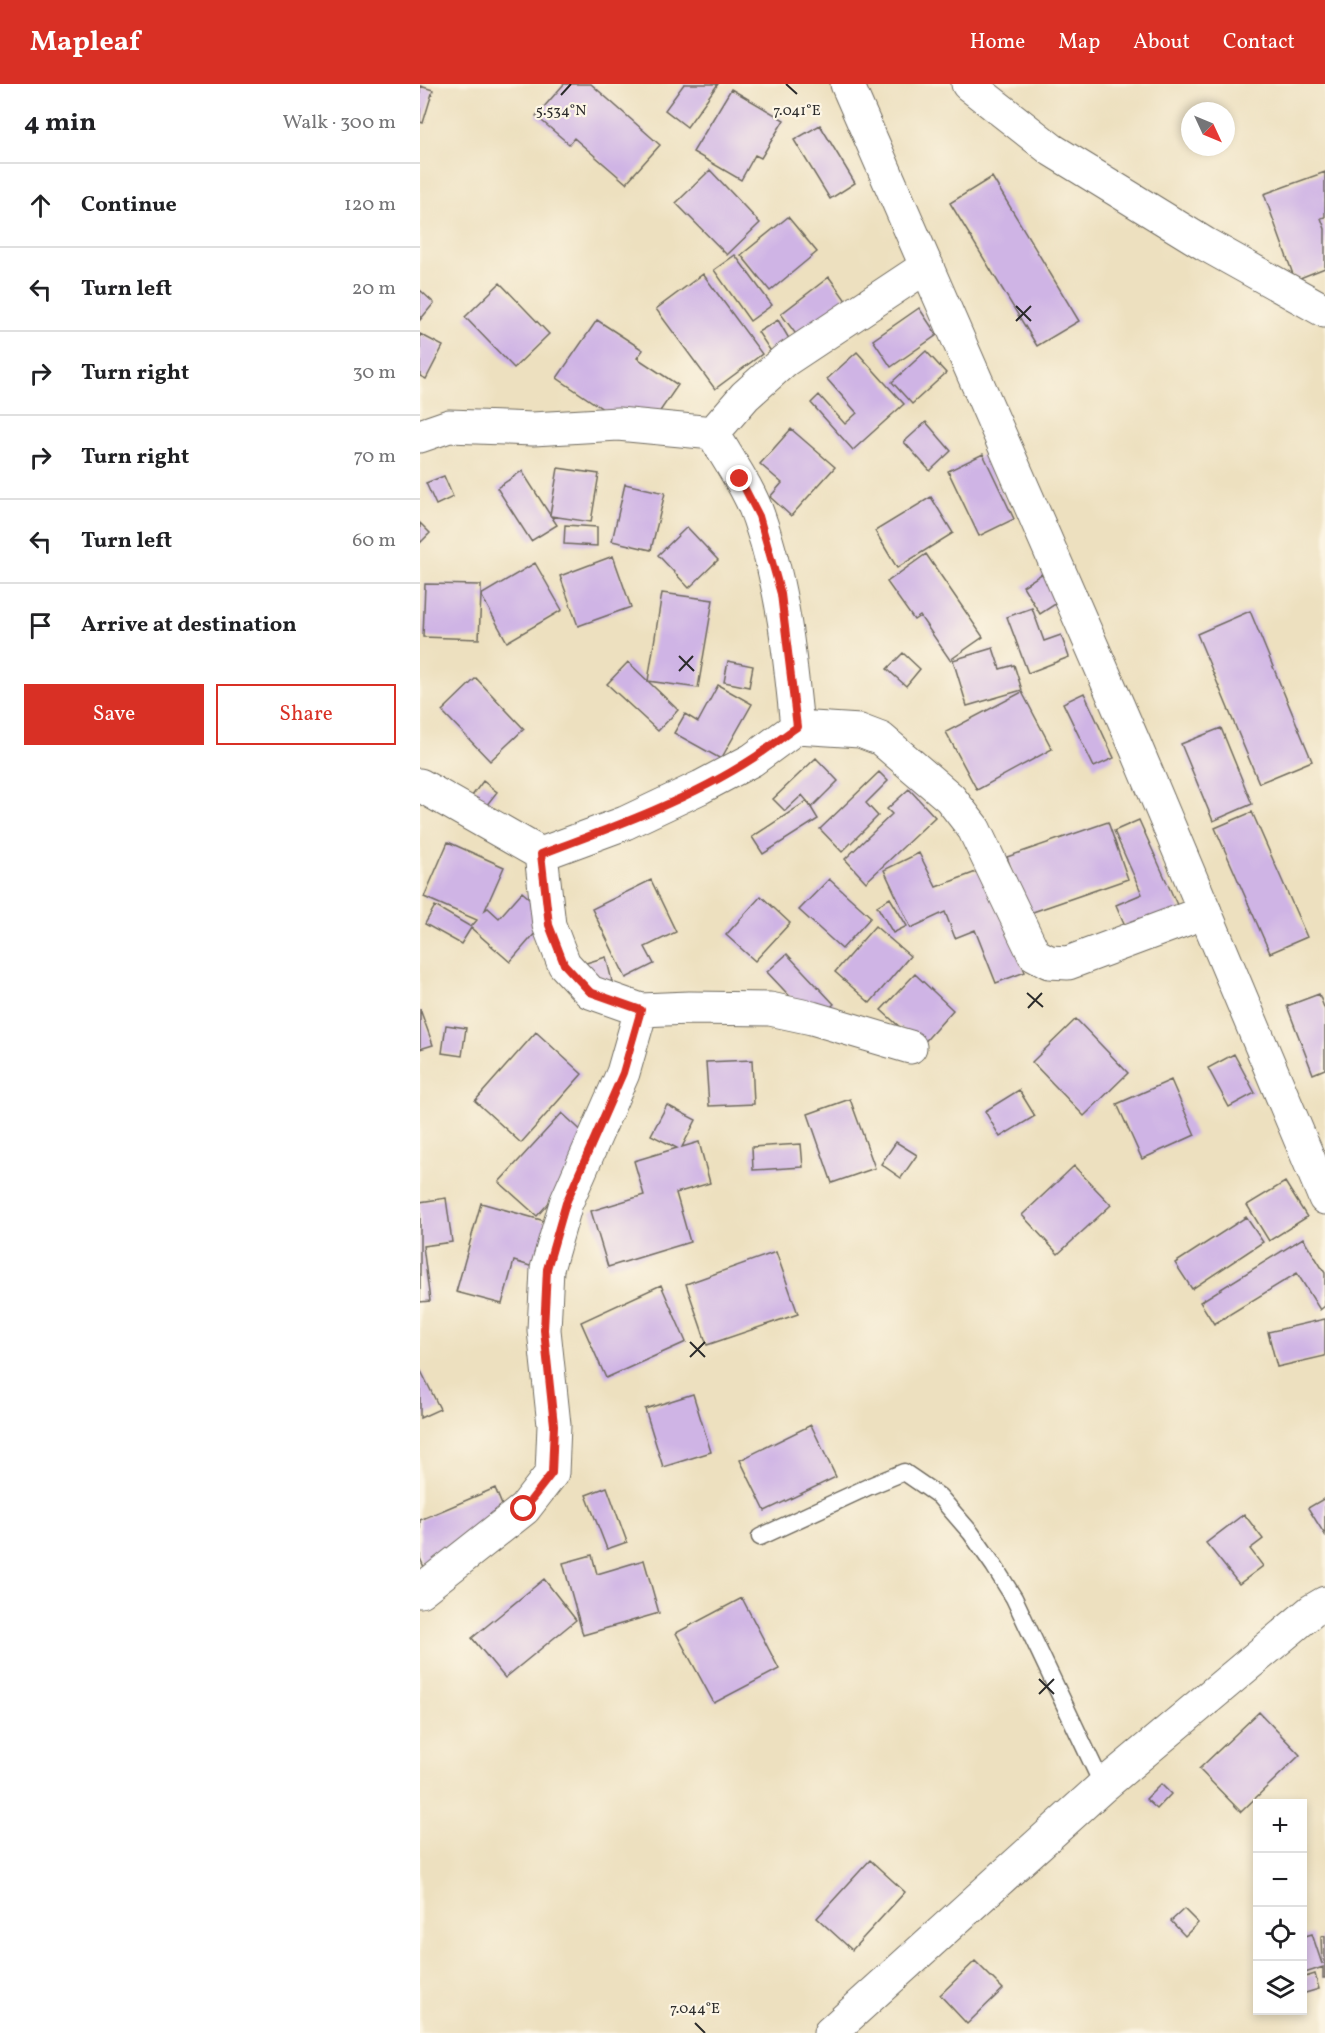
<!DOCTYPE html>
<html lang="en">
<head>
<meta charset="utf-8">
<style>
	body { margin:0; font-family:Vollkorn,serif; background:#f6f6f6; color:#202124 }
	.controls { position:absolute; right:18px; bottom:18px; display:grid; overflow:hidden; border-radius:0px; box-shadow:0 3px 9px #0003 }
	.controls button { width:54px; height:54px; display:grid; place-items:center; padding:0; border:0; border-bottom:2px solid #e0e0e0; background:#fff; color:#202124; font:30px sans-serif }
	.compass { position:absolute; left:761px; top:18px; width:54px; height:54px; border-radius:50%; background:#fff; box-shadow:0 3px 9px #0003; rotate:134deg }
	.stop { position:absolute; width:18px; height:18px; margin:-14px; border:4px solid #d93025; border-radius:50%; background:#fff }
	.stop.end { background:#d93025; border-color:#fff; box-shadow:0 2px 6px #0008 }
	.list { margin:0; padding:0; list-style:none }
	h2 { display:flex; justify-content:space-between; align-items:center; height:78px; margin:0; padding:0 24px; font-size:26px }
	h2 small { font-size:20px; font-weight:400; color:#757577 }
	.list li { display:grid; grid-template-columns:39px 1fr auto; gap:18px; align-items:center; box-sizing:border-box; height:84px; padding:0 24px; border-top:2px solid #e0e0e0 }
	.list b { display:block; font-size:22px; white-space:nowrap }
	.list em { font-size:20px; font-style:normal; color:#757577 }
	.actions { display:flex; gap:12px; padding:18px 24px }
	.actions a { flex:1; padding:14px 0; border:2px solid #d93025; border-radius:0px; text-align:center; font-size:21px; color:#d93025 }
	.actions .main { background:#d93025; color:#fff }
	.icon { flex:none; width:33px; height:33px; fill:none; stroke:currentColor; stroke-width:2; stroke-linecap:round; stroke-linejoin:round }
	.map { position:relative; flex:none; width:905px; height:1949px; overflow:hidden }
	header { display:flex; align-items:center; gap:36px; box-sizing:border-box; height:84px; padding:0 30px; background:#d93025; color:#fff }
	header strong { font-size:28px }
	nav { display:flex; gap:33px; margin-inline-start:auto; font-size:21px }
	main { display:flex }
	aside { flex:1; background:#fff }
	.map>svg:first-child { display:block }
	.building { fill:#cfb4e5 }
	.lines { fill:none; stroke-linecap:round; stroke-linejoin:round }
	.service-casing { stroke:#6f6a5f; stroke-width:19 }
	.minor-casing { stroke:#6f6a5f; stroke-width:35 }
	.tertiary-casing { stroke:#6f6a5f; stroke-width:35 }
	.service { stroke:#fff; stroke-width:16 }
	.minor { stroke:#fff; stroke-width:33 }
	.tertiary { stroke:#fff; stroke-width:33 }
	.route { stroke:#d93025; stroke-width:8 }
	.ticks { fill:none; stroke:#2b2b2b; stroke-width:2 }
	.ticks-label { font-size:15px; text-anchor:middle; fill:#2b2b2b; stroke:#fcf5e5; stroke-width:4.5; stroke-linejoin:round; paint-order:stroke }
</style>
</head>
<body>
<header>
<strong>Mapleaf</strong>
<nav><a>Home</a><a>Map</a><a>About</a><a>Contact</a></nav>
</header>
<main>
<aside>
<h2>4 min<small>Walk · 300 m</small></h2>
<ul class="list">
<li><svg class="icon" aria-label="ahead" viewBox="0 0 24 24"><path d="M12 20V5M6 11l6-6 6 6"/></svg><div><b>Continue</b></div><em>120 m</em></li>
<li><svg class="icon" aria-label="left" viewBox="0 0 24 24"><path d="M17 20v-9H6M10 6l-5 5 5 5"/></svg><div><b>Turn left</b></div><em>20 m</em></li>
<li><svg class="icon" aria-label="right" viewBox="0 0 24 24"><path d="M7 20v-9h11M14 6l5 5-5 5"/></svg><div><b>Turn right</b></div><em>30 m</em></li>
<li><svg class="icon" aria-label="right" viewBox="0 0 24 24"><path d="M7 20v-9h11M14 6l5 5-5 5"/></svg><div><b>Turn right</b></div><em>70 m</em></li>
<li><svg class="icon" aria-label="left" viewBox="0 0 24 24"><path d="M17 20v-9H6M10 6l-5 5 5 5"/></svg><div><b>Turn left</b></div><em>60 m</em></li>
<li><svg class="icon" aria-label="arrive" viewBox="0 0 24 24"><path d="M6 21V4h12l-3 4 3 4H6"/></svg><div><b>Arrive at destination</b></div></li>
</ul>
<div class="actions"><a class="main">Save</a><a>Share</a></div>
</aside>
<div class="map">
<svg width="905" height="1949" viewBox="0 0 905 1949">
	<rect width="100%" height="100%" fill="#fcf5e5"/>
	<filter id="ink" filterUnits="userSpaceOnUse"><feTurbulence type="fractalNoise" baseFrequency=".0167" numOctaves="2"/><feDisplacementMap in="SourceGraphic" scale="12" xChannelSelector="R" yChannelSelector="G"/><feConvolveMatrix kernelMatrix="1 2 1 2 8 2 1 2 1" color-interpolation-filters="sRGB"/></filter>
	<filter id="wash" filterUnits="userSpaceOnUse"><feTurbulence type="fractalNoise" baseFrequency=".008" numOctaves="4" result="noise"/><feDisplacementMap in="SourceGraphic" scale="24" xChannelSelector="R" yChannelSelector="G"/><feGaussianBlur stdDeviation="1.35" result="paint"/><feColorMatrix in="noise" values="0 0 0 0 0 0 0 0 0 0 0 0 0 0 0 0 0 1.4 0 .05"/><feComposite in="paint" operator="in"/></filter>
	<g filter="url(#wash)">
		<rect width="100%" height="100%" fill="#ede0bf"/>
		<g id="blocks">
			<path class="building" d="M144,0H171L240,61L206,99L154,54L149,60L116,32Z
				M264,0H298L267,43L245,26Z
				M0,2L13,6L3,39L0,38Z
				M311,5L364,36L341,74L335,71L321,96L273,68Z
				M400,41L435,99L410,115L374,56Z
				M290,86L340,139L307,171L256,119Z
				M905,88V133L901,134L905,145V184L875,196L844,110Z
				M572,93L659,237L617,262L530,119Z
				M368,133L397,168L350,207L321,171Z
				M315,171L352,221L330,237L294,186Z
				M283,190L342,270L295,305L236,225Z
				M409,193L437,232L389,268L361,230Z
				M80,199L129,250L94,284L45,233Z
				M0,206L14,219L0,236Z
				M499,224L517,251L471,283L453,256Z
				M177,236L223,266L217,274L258,301L223,352L137,294Z
				M358,236L371,258L352,269L338,248Z
				M0,250L23,262L6,295L0,292Z
				M506,267L526,289L492,320L472,298Z
				M437,268L484,320L433,366L391,319L399,311L425,340L437,329L407,295Z
				M506,338L531,367L510,387L484,358Z
				M371,345L415,383L371,432L350,413L362,399L340,380Z
				M563,370L594,435L559,452L528,387Z
				M138,384L179,390L171,438L131,432L137,441L111,457L77,404L102,387L130,431Z
				M24,392L33,413L16,421L6,399Z
				M205,400L245,409L231,466L192,457Z
				M511,413L533,449L477,484L455,447Z
				M0,439L10,449L0,459Z
				M145,441L177,443V462L144,460Z
				M267,443L298,476L269,504L238,471Z
				M506,470L563,553L530,576L500,532L494,536L467,498Z
				M193,472L211,523L158,542L140,492Z
				M115,479L142,526L87,558L61,511L59,555L3,553L5,500L61,501V511Z
				M623,489L640,517L620,530L603,502Z
				M242,509L293,516L278,604L228,597Z
				M612,524L624,557L641,551L649,573L608,589L587,533Z
				M830,527L892,677L839,699L777,550Z
				M573,564L580,585L594,581L602,606L547,622L533,576Z
				M483,569L500,585L486,602L467,585Z
				M308,577L333,582L329,603L304,598Z
				M208,578L258,626L238,647L187,600Z
				M56,594L104,645L70,677L22,627Z
				M298,601L332,620L301,675L254,649L265,630L278,638Z
				M602,608L632,665L557,706L526,648Z
				M664,609L694,674L674,683L643,619Z
				M801,644L832,720L793,737L761,660Z
				M396,674L418,697L392,723L382,711L365,727L353,715Z
				M459,688L468,697L446,719L458,732L422,768L400,745Z
				M63,697L77,708L62,727L49,716Z
				M489,705L515,733L446,798L425,775L472,730L467,725Z
				M387,717L398,735L343,770L332,753Z
				M832,728L887,853L850,869L795,744Z
				M719,736L762,832L711,855L696,821L722,810L694,747Z
				M688,738L708,795L607,830L587,773Z
				M28,758L84,783L65,826L68,824L79,834L102,808L130,832L90,878L51,844L41,860L5,840L15,822L51,843L57,836L4,813Z
				M499,769L516,803L564,785L605,888L576,899L555,846L535,854L525,828L491,844L464,786Z
				M409,795L451,833L422,865L379,826Z
				M231,796L256,848L225,863L234,880L206,894L172,825Z
				M341,812L370,839L335,877L306,851Z
				M470,814L487,842L473,849L457,822Z
				M455,842L490,872L450,919L415,888Z
				M367,870L414,920L394,938L347,888Z
				M186,873L192,897L172,903L166,879Z
				M495,890L533,926L501,962L461,926Z
				M899,910L905,926V985L893,990L867,922Z
				M0,925L13,961L0,965Z
				M656,935L708,989L664,1032L612,978Z
				M26,941L46,944L42,972L22,969Z
				M116,948L162,990L101,1059L55,1017Z
				M814,970L835,1009L809,1023L788,984Z
				M332,976L334,1020L289,1022L286,978Z
				M751,996L775,1051L722,1075L697,1020Z
				M599,1006L615,1032L580,1053L565,1027Z
				M430,1015L455,1084L412,1099L388,1030Z
				M247,1021L276,1036L262,1063L279,1058L290,1099L256,1109L270,1158L188,1183L171,1127L224,1111L214,1077L257,1064L231,1051Z
				M142,1029L179,1063L117,1132L79,1098Z
				M476,1058L497,1071L481,1094L461,1080Z
				M381,1060L383,1083L333,1086L332,1063Z
				M654,1082L691,1121L638,1170L602,1131Z
				M865,1098L887,1133L849,1157L827,1121Z
				M26,1114L32,1158L3,1162L10,1217L0,1218V1118Z
				M61,1119L139,1141L126,1187L94,1177L82,1220L36,1208Z
				M826,1133L843,1158L772,1205L755,1179Z
				M883,1154L905,1189V1222L900,1226L877,1189L794,1240L780,1218Z
				M356,1168L378,1230L287,1261L266,1200Z
				M241,1201L266,1258L186,1294L161,1238Z
				M905,1235V1272L857,1283L848,1248Z
				M0,1285L20,1325L0,1334Z
				M273,1310L291,1368L243,1383L225,1325Z
				M391,1341L416,1393L345,1427L320,1376Z
				M187,1403L207,1458L187,1465L166,1411Z
				M75,1404L95,1453L7,1490L0,1474V1436Z
				M905,1414V1451L888,1424Z
				M824,1430L843,1455L830,1465L843,1482L819,1500L786,1459Z
				M172,1471L177,1490L224,1476L239,1529L163,1551L143,1479Z
				M124,1495L156,1536L85,1594L52,1554Z
				M322,1514L359,1585L294,1619L256,1549Z
				M839,1628L880,1671L821,1728L779,1685Z
				M741,1700L751,1710L737,1725L726,1715Z
				M450,1776L485,1808L432,1866L397,1834Z
				M764,1825L778,1839L765,1852L751,1837Z
				M892,1850L902,1880L901,1853L905,1852V1894H903V1883L882,1890V1853Z
				M555,1877L583,1905L547,1940L520,1911Z
				M895,1890L899,1905L882,1910V1894Z"/>
		</g>
	</g>
	<g filter="url(#ink)">
		<use href="#blocks" fill-opacity="0" stroke="#6f6a5f" stroke-width="1.5"/>
		<g class="lines">
			<g class="service-casing">
				<path id="service" d="M340,1453L450,1402L484,1388L519,1412L551,1449L574,1482L594,1514L683,1702"/>
			</g>
			<g class="minor-casing">
				<path id="minor" d="M548,0L632,66L785,160L905,227
					M293,349C308,376 329,404 339,434C363,502 370,572 377,643
					M0,352L29,342L113,345L198,340L293,349L325,312L364,277L507,182
					M0,701L121,770L205,739L281,703L332,676L377,643L440,647L461,655L530,714L554,745L614,870L629,878L648,879L785,828
					M121,770L129,841L144,880L170,908L221,926L269,924L350,925L392,934L490,963
					M0,1507L104,1425L132,1389L134,1341L124,1246L127,1185L146,1119L203,989L221,926
					M410,1949L683,1702L893,1526L905,1519"/>
			</g>
			<g class="tertiary-casing">
				<path id="tertiary" d="M427,0L714,659L905,1114"/>
			</g>
			<use href="#service" class="service"/>
			<use href="#minor" class="minor"/>
			<use href="#tertiary" class="tertiary"/>
		</g>
	</g>
	<g class="lines" filter="url(#ink)">
		<path class="route" d="M104,1425L132,1389L134,1341L124,1246L127,1185L146,1119L203,989L221,926L170,908L144,880L129,841L121,770C191,744 269,716 332,675C348,665 362,653 377,643L361,510L339,432L320,395"/>
	</g>
	<path class="ticks" d="M366,0L377,10M141,11L151,0M596,222L611,237M596,237L611,222M259,572L274,587M259,587L273,572M607,909L623,923M608,924L622,909M270,1258L285,1273M270,1273L285,1258M619,1595L634,1610M619,1610L634,1595M275,1939L285,1949"/>
	<g class="ticks-label">
		<text x="377" y="31">7.041°E</text>
		<text x="141" y="31">5.534°N</text>
		<text x="275" y="1929">7.044°E</text>
	</g>
</svg>
<div class="controls">
<button>+</button>
<button>−</button>
<button><svg class="icon" aria-label="locate" viewBox="0 0 24 24"><circle cx="12" cy="12" r="6"/><path d="M12 2v4M12 18v4M2 12h4M18 12h4"/></svg></button>
<button><svg class="icon" aria-label="layers" viewBox="0 0 24 24"><path d="M12 4l9 5-9 5-9-5zM3 14l9 5 9-5"/></svg></button>
</div>
<svg class="compass" viewBox="-18 -18 36 36"><path d="M0-13l5 13h-10z" fill="#e53935"/><path d="M0 13l5-13h-10z" fill="#757577"/></svg>
<div class="stop" style="left:104px;top:1425px"></div>
<div class="stop end" style="left:320px;top:395px"></div>
</div>
</main>
</body>
</html>
